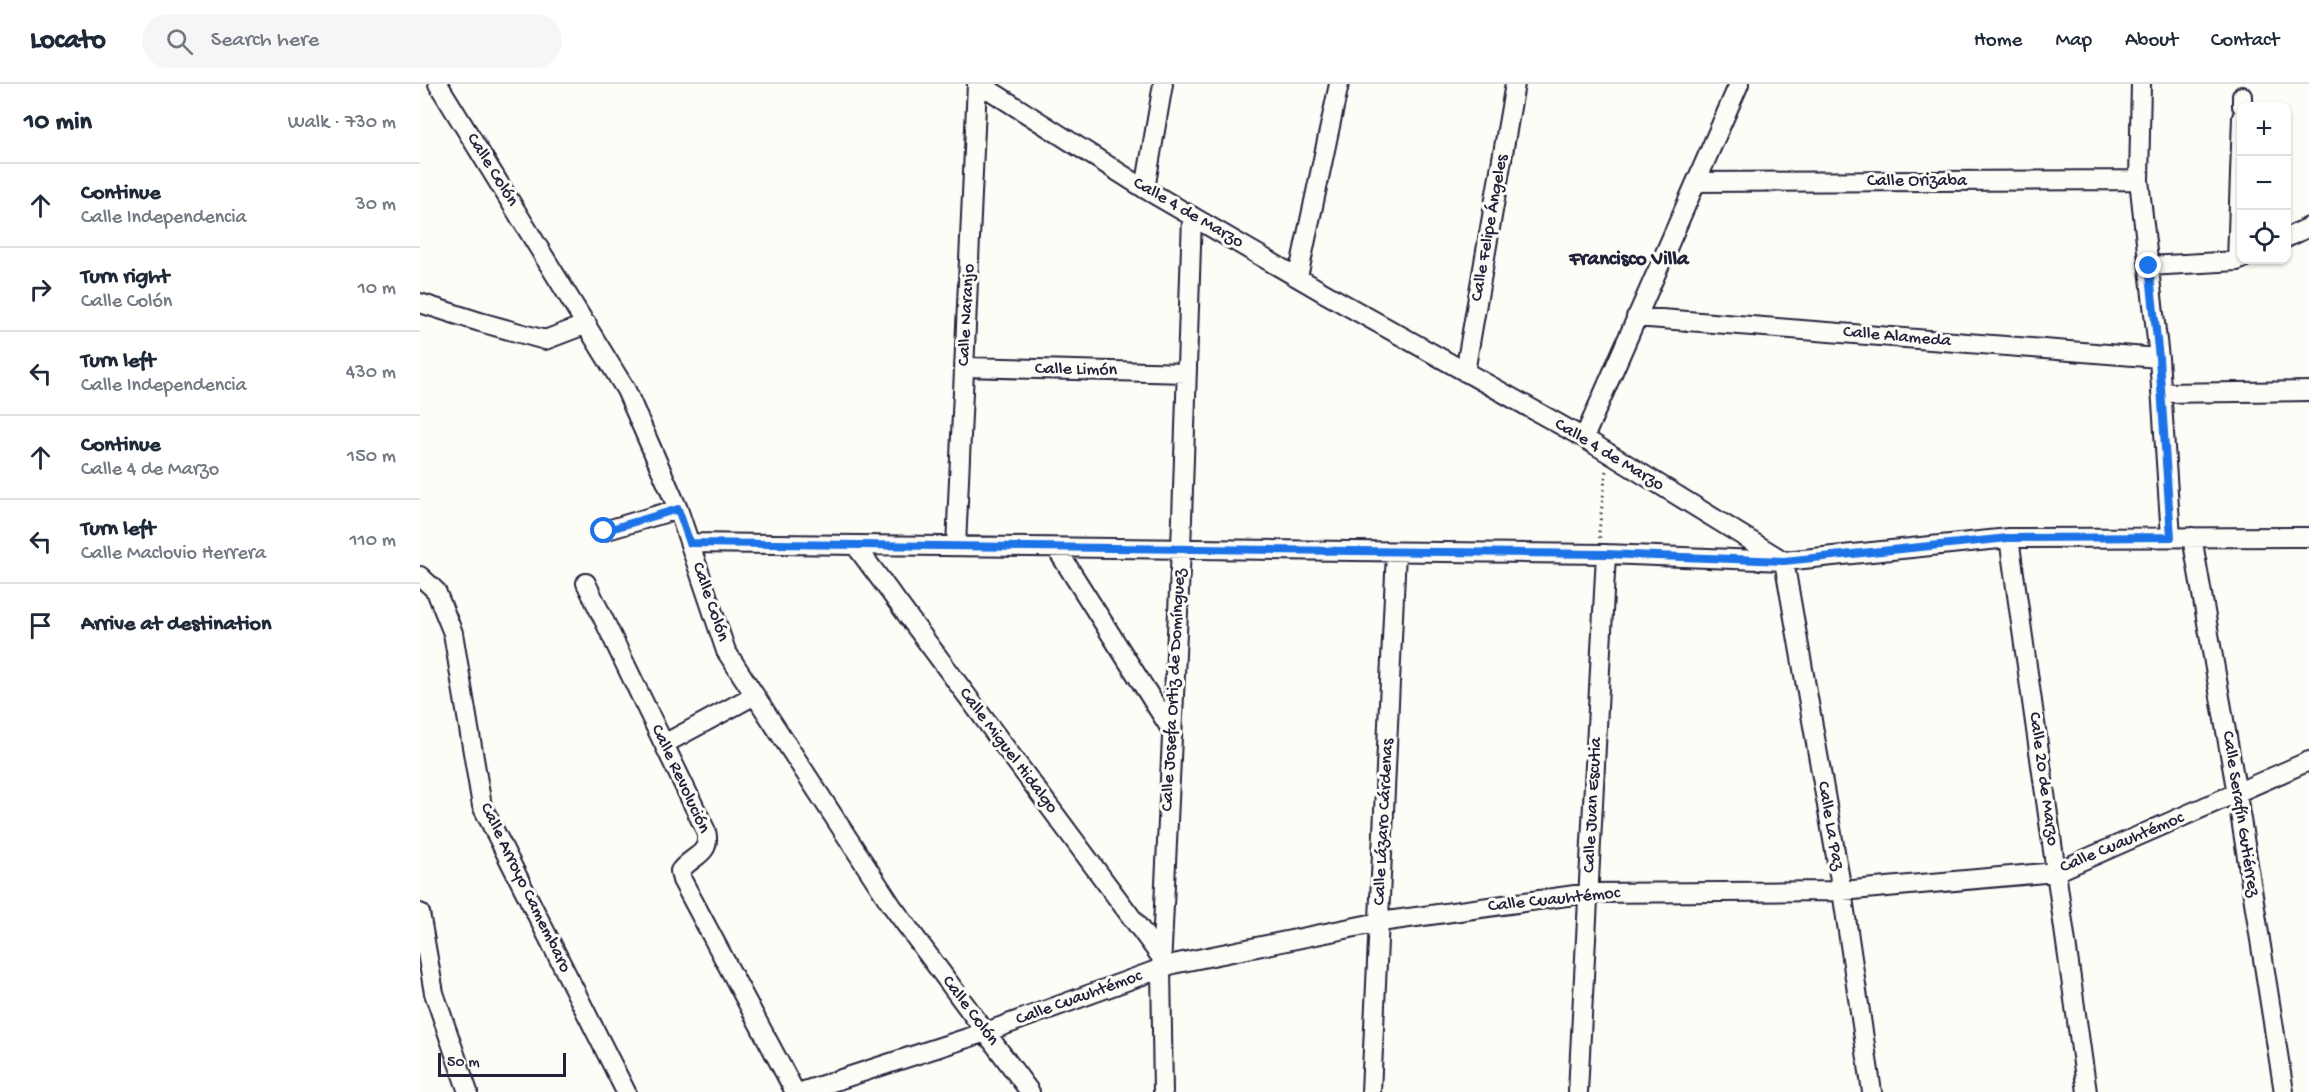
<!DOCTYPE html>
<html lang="en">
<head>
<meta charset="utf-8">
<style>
	body { margin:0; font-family:"Gochi Hand",sans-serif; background:#f6f6f7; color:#1f2937 }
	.controls { position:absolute; right:18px; top:18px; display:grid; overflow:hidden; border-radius:12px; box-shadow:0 2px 4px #0004 }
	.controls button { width:54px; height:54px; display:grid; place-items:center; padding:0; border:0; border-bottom:2px solid #e0e1e3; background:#fff; color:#1f2937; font:30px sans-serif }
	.scale { position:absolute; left:18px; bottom:15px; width:128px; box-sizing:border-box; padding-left:6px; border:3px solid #22223b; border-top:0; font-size:16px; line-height:21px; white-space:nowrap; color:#22223b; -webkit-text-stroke:4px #fdfcf7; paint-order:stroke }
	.stop { position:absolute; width:18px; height:18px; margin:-14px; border:4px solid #1a73e8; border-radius:50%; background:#fff }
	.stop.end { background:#1a73e8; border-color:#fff; box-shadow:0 2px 6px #0008 }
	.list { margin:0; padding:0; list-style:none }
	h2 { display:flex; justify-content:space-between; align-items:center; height:78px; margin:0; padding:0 24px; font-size:26px }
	h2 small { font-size:20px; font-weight:400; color:#747a83 }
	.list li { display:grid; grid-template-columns:39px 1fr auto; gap:18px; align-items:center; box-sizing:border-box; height:84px; padding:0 24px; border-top:2px solid #e0e1e3 }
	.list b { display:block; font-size:22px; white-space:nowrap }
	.list p { margin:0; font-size:20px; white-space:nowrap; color:#747a83 }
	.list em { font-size:20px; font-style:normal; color:#747a83 }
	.icon { flex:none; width:33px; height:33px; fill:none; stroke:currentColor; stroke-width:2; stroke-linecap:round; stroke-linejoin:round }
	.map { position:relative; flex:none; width:1889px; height:1008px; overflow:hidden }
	header { display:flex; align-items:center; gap:36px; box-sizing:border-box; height:84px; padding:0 30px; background:#fff; border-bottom:2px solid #e0e1e3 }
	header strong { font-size:28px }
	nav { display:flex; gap:33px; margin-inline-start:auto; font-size:21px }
	.search { width:420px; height:54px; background:#f6f6f7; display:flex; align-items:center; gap:15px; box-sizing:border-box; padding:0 21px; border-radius:33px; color:#747a83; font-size:22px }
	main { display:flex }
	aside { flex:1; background:#fff }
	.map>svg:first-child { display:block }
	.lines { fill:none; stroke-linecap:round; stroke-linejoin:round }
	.minor-casing { stroke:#22223b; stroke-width:22 }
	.path { stroke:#22223b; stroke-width:3; stroke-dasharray:1.5 4.5; stroke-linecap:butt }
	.minor { stroke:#fdfcf7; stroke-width:18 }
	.route { stroke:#1a73e8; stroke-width:8 }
	.labels { text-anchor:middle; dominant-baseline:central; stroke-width:6; stroke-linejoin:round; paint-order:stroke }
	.street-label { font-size:18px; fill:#22223b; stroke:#fdfcf7 }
	.quarter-label { font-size:21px; font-weight:bold; fill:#22223b; stroke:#fdfcf7 }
</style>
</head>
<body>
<header>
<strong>Locato</strong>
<div class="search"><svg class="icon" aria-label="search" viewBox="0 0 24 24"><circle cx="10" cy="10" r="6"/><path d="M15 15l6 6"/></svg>Search here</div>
<nav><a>Home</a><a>Map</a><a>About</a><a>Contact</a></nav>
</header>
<main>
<aside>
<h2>10 min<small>Walk · 730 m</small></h2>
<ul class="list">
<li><svg class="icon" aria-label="ahead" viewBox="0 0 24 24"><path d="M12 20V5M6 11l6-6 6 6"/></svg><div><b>Continue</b><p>Calle Independencia</p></div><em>30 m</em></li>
<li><svg class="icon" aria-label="right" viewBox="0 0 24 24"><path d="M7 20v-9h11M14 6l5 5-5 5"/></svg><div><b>Turn right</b><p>Calle Colón</p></div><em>10 m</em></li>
<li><svg class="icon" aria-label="left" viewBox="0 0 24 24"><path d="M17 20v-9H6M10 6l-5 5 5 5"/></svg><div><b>Turn left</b><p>Calle Independencia</p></div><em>430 m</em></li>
<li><svg class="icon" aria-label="ahead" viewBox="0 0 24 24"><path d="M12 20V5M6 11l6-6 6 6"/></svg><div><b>Continue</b><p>Calle 4 de Marzo</p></div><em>150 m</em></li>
<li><svg class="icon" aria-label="left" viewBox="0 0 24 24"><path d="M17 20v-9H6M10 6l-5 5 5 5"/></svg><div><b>Turn left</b><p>Calle Maclovio Herrera</p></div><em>110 m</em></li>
<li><svg class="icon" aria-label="arrive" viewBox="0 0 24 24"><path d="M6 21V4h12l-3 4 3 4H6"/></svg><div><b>Arrive at destination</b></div></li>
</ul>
</aside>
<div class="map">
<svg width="1889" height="1008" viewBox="0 0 1889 1008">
	<rect width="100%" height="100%" fill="#fdfcf7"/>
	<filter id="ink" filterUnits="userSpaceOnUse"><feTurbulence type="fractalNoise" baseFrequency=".0167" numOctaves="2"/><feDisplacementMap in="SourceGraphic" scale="12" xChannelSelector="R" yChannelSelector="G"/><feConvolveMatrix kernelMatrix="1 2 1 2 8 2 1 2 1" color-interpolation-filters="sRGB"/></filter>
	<g filter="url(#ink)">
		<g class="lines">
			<g class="minor-casing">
				<path id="minor" d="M18,0L206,306L258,425L306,567L472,822L610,1008
					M560,0L725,105L906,210L1164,354L1362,476
					M1721,0L1719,96L1739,274L1751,453
					M1822,22V12
					M1276,98L1719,96
					M725,105L743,0
					M1866,154L1889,143
					M1817,177L1822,33
					M1729,182L1817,177L1822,175
					M878,193L919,0
					M0,219L60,238L125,256L167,240
					M1216,233L1739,274
					M545,283L767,289
					M1045,288L1095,0
					M1741,309L1889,307
					M1164,354L1319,0
					M184,447L258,425
					M1772,453L1817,710L1864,1008
					M1589,454L1667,1008
					M270,459L1186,470L1364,477L1589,454L1889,453
					M435,461L741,873
					M536,462L557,0
					M636,464L752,647
					M1364,477L1422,807L1452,1008
					M0,492L16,507L33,549L62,722L206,1008
					M166,499L286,747C292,771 272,771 260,787L262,796L375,1008
					M244,660L333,612
					M0,829L14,909L48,1008
					M381,1008L566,948L753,880L960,838L1169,809L1422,807L1636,788L1889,677
					M743,1008L741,884L761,465L772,132
					M951,1008L976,468
					M1158,1008L1186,470"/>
			</g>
			<path class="path" d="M1180,454L1179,448L1186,386"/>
			<use href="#minor" class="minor"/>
		</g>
	</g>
	<g class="lines" filter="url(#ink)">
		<path class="route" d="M184,447L258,425L270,459L1186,470L1364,477L1588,454L1751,453L1739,274L1729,182"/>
	</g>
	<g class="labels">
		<g class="street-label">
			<text transform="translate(72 86) rotate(58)">Calle Colón</text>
			<text x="1497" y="97">Calle Orizaba</text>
			<text transform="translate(768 129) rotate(30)">Calle 4 de Marzo</text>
			<text transform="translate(1070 144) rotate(-80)">Calle Felipe Ángeles</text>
			<text transform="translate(547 231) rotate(-87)">Calle Naranjo</text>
			<text transform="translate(1477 253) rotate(5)">Calle Alameda</text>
			<text transform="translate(656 286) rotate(1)">Calle Limón</text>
			<text transform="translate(1189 371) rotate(31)">Calle 4 de Marzo</text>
			<text transform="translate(290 518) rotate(71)">Calle Colón</text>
			<text transform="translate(754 606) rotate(-87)">Calle Josefa Ortiz de Domínguez</text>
			<text transform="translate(588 667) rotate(53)">Calle Miguel Hidalgo</text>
			<text transform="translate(260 695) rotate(65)">Calle Revolución</text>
			<text transform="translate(1623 695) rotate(82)">Calle 20 de Marzo</text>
			<text transform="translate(1173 721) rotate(-87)">Calle Juan Escutia</text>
			<text transform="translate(1820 730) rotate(81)">Calle Serafín Gutiérrez</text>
			<text transform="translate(964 738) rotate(-87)">Calle Lázaro Cárdenas</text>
			<text transform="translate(1410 742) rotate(80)">Calle La Paz</text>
			<text transform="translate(1702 759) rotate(-23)">Calle Cuauhtémoc</text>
			<text transform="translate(105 804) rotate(64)">Calle Arroyo Camembaro</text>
			<text transform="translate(1134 816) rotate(-6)">Calle Cuauhtémoc</text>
			<text transform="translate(659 914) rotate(-20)">Calle Cuauhtémoc</text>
			<text transform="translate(550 927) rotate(53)">Calle Colón</text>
		</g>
		<g class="quarter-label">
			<text x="1209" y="176">Francisco Villa</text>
		</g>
	</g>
</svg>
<div class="controls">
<button>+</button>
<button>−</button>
<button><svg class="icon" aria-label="locate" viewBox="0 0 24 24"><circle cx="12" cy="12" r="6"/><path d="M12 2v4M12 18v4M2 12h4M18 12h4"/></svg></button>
</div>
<div class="scale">50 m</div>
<div class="stop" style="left:184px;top:447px"></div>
<div class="stop end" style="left:1729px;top:182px"></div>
</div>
</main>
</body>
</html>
